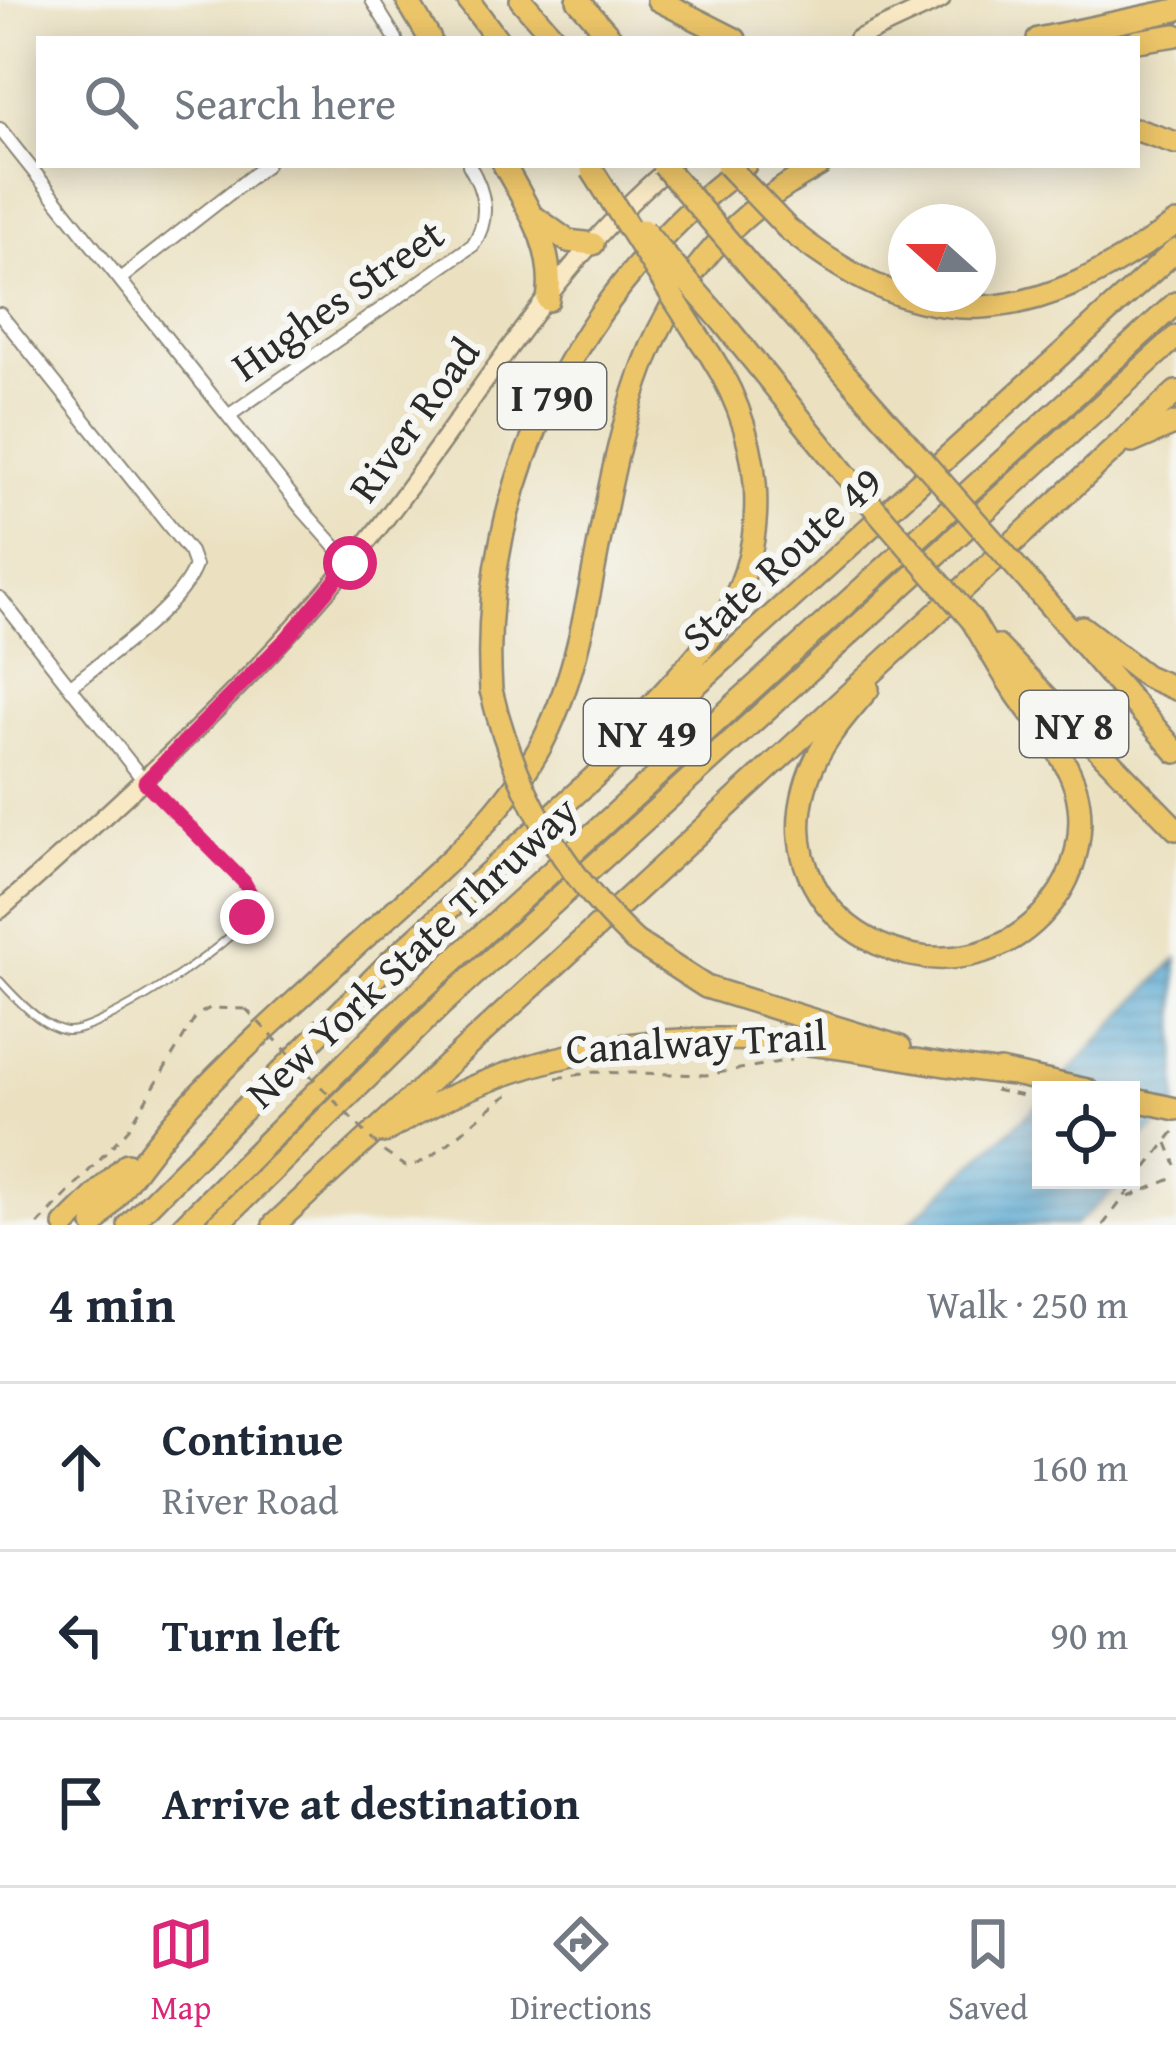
<!DOCTYPE html>
<html lang="en">
<head>
<meta charset="utf-8">
<style>
	body { margin:0; font-family:"Gentium Book Plus",serif; background:#f6f6f7; color:#1f2937 }
	.controls { position:absolute; right:36px; bottom:36px; display:grid; overflow:hidden; border-radius:0px; box-shadow:0 6px 30px #0003 }
	.controls button { width:108px; height:108px; display:grid; place-items:center; padding:0; border:0; border-bottom:3px solid #e0e1e3; background:#fff; color:#1f2937; font:60px sans-serif }
	.compass { position:absolute; left:888px; top:204px; width:108px; height:108px; border-radius:50%; background:#fff; box-shadow:0 6px 30px #0003; rotate:291deg }
	.stop { position:absolute; width:36px; height:36px; margin:-27px; border:9px solid #db2777; border-radius:50%; background:#fff }
	.stop.end { background:#db2777; border-color:#fff; box-shadow:0 3px 12px #0008 }
	.list { margin:0; padding:0; list-style:none }
	h2 { display:flex; justify-content:space-between; align-items:center; height:156px; margin:0; padding:0 48px; font-size:51px }
	h2 small { font-size:39px; font-weight:400; color:#747a83 }
	.list li { display:grid; grid-template-columns:78px 1fr auto; gap:36px; align-items:center; box-sizing:border-box; height:168px; padding:0 48px; border-top:3px solid #e0e1e3 }
	.list b { display:block; font-size:45px; white-space:nowrap }
	.list p { margin:0; font-size:39px; white-space:nowrap; color:#747a83 }
	.list em { font-size:39px; font-style:normal; color:#747a83 }
	.icon { flex:none; width:66px; height:66px; fill:none; stroke:currentColor; stroke-width:2; stroke-linecap:round; stroke-linejoin:round }
	.map { position:relative; flex:none; width:1176px; height:1225px; overflow:hidden }
	.search { position:absolute; background:#fff; box-shadow:0 6px 30px #0003; left:36px; right:36px; top:36px; height:132px; display:flex; align-items:center; gap:30px; box-sizing:border-box; padding:0 42px; border-radius:0px; color:#747a83; font-size:45px }
	.sheet { height:660px; background:#fff }
	nav { display:flex; justify-content:space-around; align-items:center; box-sizing:border-box; height:168px; border-top:3px solid #e0e1e3; background:#fff; font-size:33px; color:#747a83 }
	nav a { display:grid; justify-items:center; gap:6px }
	nav .on { color:#db2777 }
	.map>svg:first-child { display:block }
	.water { fill:url(#water-rules); stroke:#40687e; stroke-width:3 }
	.lines { fill:none; stroke-linecap:round; stroke-linejoin:round }
	.service-casing { stroke:#8b8676; stroke-width:10 }
	.minor-casing { stroke:#8b8676; stroke-width:16 }
	.secondary-casing { stroke:#8b8676; stroke-width:21 }
	.motorway-casing { stroke:#8b8676; stroke-width:26 }
	.path { stroke:#8b8676; stroke-width:3; stroke-dasharray:9 9; stroke-linecap:butt }
	.service { stroke:#fff; stroke-width:6 }
	.minor { stroke:#fff; stroke-width:12 }
	.secondary { stroke:#f8e8c3; stroke-width:16 }
	.motorway { stroke:#edc569; stroke-width:21 }
	.motorway-bridge-casing { stroke:#8b8676; stroke-width:26; stroke-linecap:butt }
	.path-bridge { stroke:#8b8676; stroke-width:3; stroke-dasharray:9 9; stroke-linecap:butt }
	.motorway-bridge { stroke:#edc569; stroke-width:21 }
	.route { stroke:#db2777; stroke-width:15 }
	.labels { text-anchor:middle; dominant-baseline:central; stroke-width:12; stroke-linejoin:round; paint-order:stroke }
	.shield { fill:#f6f6f2; stroke:#686867; stroke-width:3 }
	.shield-label { font-size:39px; font-weight:bold; fill:#2b2b2b }
	.street-label { font-size:42px; fill:#2b2b2b; stroke:#f6f6f2 }
</style>
</head>
<body>
<div class="map">
<svg width="1176" height="1225" viewBox="0 0 1176 1225">
	<defs>
		<pattern id="water-rules" width="6" height="5" patternUnits="userSpaceOnUse" patternTransform="scale(3)"><rect width="6" height="5" fill="#55a6d0"/><path d="M0 2.5h6" fill="none" stroke="#4787a9"/></pattern>
	</defs>
	<rect width="100%" height="100%" fill="#f6f6f2"/>
	<filter id="ink" filterUnits="userSpaceOnUse"><feTurbulence type="fractalNoise" baseFrequency=".00833" numOctaves="2"/><feDisplacementMap in="SourceGraphic" scale="24" xChannelSelector="R" yChannelSelector="G"/><feConvolveMatrix kernelMatrix="1 2 1 2 8 2 1 2 1" color-interpolation-filters="sRGB"/></filter>
	<filter id="wash" filterUnits="userSpaceOnUse"><feTurbulence type="fractalNoise" baseFrequency=".004" numOctaves="4" result="noise"/><feDisplacementMap in="SourceGraphic" scale="48" xChannelSelector="R" yChannelSelector="G"/><feGaussianBlur stdDeviation="2.7" result="paint"/><feColorMatrix in="noise" values="0 0 0 0 0 0 0 0 0 0 0 0 0 0 0 0 0 1.4 0 .05"/><feComposite in="paint" operator="in"/></filter>
	<g filter="url(#wash)">
		<rect width="100%" height="100%" fill="#ebe1c1"/>
		<path class="water" d="M1176,959V1107L1143,1138L1131,1174V1090H1052Z
			M1041,1102V1180H1125L1075,1225H907Z"/>
	</g>
	<g filter="url(#ink)">
		<g class="lines">
			<g class="service-casing">
				<path id="service" d="M0,981C16,999 43,1028 67,1031C98,1034 231,946 246,918C252,907 249,892 244,882L145,782"/>
			</g>
			<g class="minor-casing">
				<path id="minor" d="M372,0L396,39
					M0,129L302,509L350,563
					M120,279L266,165
					M0,314L190,552L195,566C179,609 106,657 70,687
					M228,416L473,245C491,217 485,192 469,165
					M0,598L145,782"/>
			</g>
			<g class="secondary-casing">
				<path id="secondary" d="M857,39L941,0
					M0,910C131,794 258,678 368,541C468,417 548,268 672,165"/>
			</g>
			<g class="motorway-casing">
				<path id="motorway" d="M407,0L430,39
					M468,0L497,39
					M521,0L555,39
					M578,0L612,39
					M658,0L735,39
					M1038,39L1176,10
					M1137,41L1176,35
					M1137,130L1176,143
					M504,165C528,208 556,249 548,300
					M536,218L568,241L593,244
					M788,229C928,343 1036,325 1176,223
					M755,272L896,431
					M721,320L845,474
					M1132,442L1176,423
					M1032,585L1176,752
					M1082,627L1146,676L1176,689
					M997,646L1176,829
					M868,689C842,719 815,749 805,788C765,934 960,1021 1052,903C1076,873 1086,828 1076,790C1065,752 1036,723 1014,690C999,668 986,643 972,620
					M491,690C477,484 581,287 745,165
					M626,733C655,701 687,670 713,635C780,541 763,426 699,338
					M635,941L706,987L900,1047
					M1000,1071L1087,1090
					M1131,1099L1176,1109
					M384,1132C510,1056 641,1029 788,1042C864,1048 938,1067 1014,1074
					M65,1225L127,1164
					M94,1225C120,1192 144,1157 172,1124C223,1065 284,1013 341,959C410,895 493,832 539,749C571,690 584,623 596,558C628,387 655,257 820,165
					M129,1225L391,961L1176,250
					M184,1225L394,1015L1176,303
					M217,1225L440,1006L1176,337
					M274,1225L1176,392"/>
			</g>
			<path class="path" d="M556,1078L595,1072L706,1075L791,1060
				M995,1090L1041,1100
				M1131,1118L1147,1121
				M1167,1143L1176,1165
				M384,1152L406,1167C435,1164 481,1110 513,1092
				M1129,1197L1176,1177
				M38,1225L129,1128L197,1015L210,1008L246,1009
				M1103,1225L1176,1129"/>
			<use href="#service" class="service"/>
			<use href="#minor" class="minor"/>
			<use href="#secondary" class="secondary"/>
			<use href="#motorway" class="motorway"/>
			<g class="motorway-bridge-casing">
				<path id="motorway-bridge" d="M663,165L755,272
					M727,165L788,229
					M592,170L699,338
					M643,230L721,320
					M896,431L1032,585
					M845,474L972,620
					M491,690C515,789 561,871 635,941"/>
			</g>
			<path class="path-bridge" d="M246,1009L384,1152"/>
			<use href="#motorway-bridge" class="motorway-bridge"/>
		</g>
	</g>
	<g class="lines" filter="url(#ink)">
		<path class="route" d="M247,917L250,893L244,882L145,782L287,638L350,563"/>
	</g>
	<g class="labels">
		<g class="shield">
			<rect x="498" y="363" width="108" height="66" rx="9"/>
			<rect x="1020" y="691" width="108" height="66" rx="9"/>
			<rect x="584" y="699" width="126" height="66" rx="9"/>
		</g>
		<g class="shield-label">
			<text x="552" y="396">I 790</text>
			<text x="1074" y="724">NY 8</text>
			<text x="647" y="732">NY 49</text>
		</g>
		<g class="street-label">
			<text transform="translate(337 299) rotate(-35)">Hughes Street</text>
			<text transform="translate(413 419) rotate(-54)">River Road</text>
			<text transform="translate(781 558) rotate(-42)">State Route 49</text>
			<text transform="translate(411 951) rotate(-43)">New York State Thruway</text>
			<text transform="translate(696 1041) rotate(-3)">Canalway Trail</text>
		</g>
	</g>
</svg>
<div class="controls">
<button><svg class="icon" aria-label="locate" viewBox="0 0 24 24"><circle cx="12" cy="12" r="6"/><path d="M12 2v4M12 18v4M2 12h4M18 12h4"/></svg></button>
</div>
<svg class="compass" viewBox="-18 -18 36 36"><path d="M0-13l5 13h-10z" fill="#e53935"/><path d="M0 13l5-13h-10z" fill="#747a83"/></svg>
<div class="stop" style="left:350px;top:563px"></div>
<div class="stop end" style="left:247px;top:917px"></div>
<div class="search"><svg class="icon" aria-label="search" viewBox="0 0 24 24"><circle cx="10" cy="10" r="6"/><path d="M15 15l6 6"/></svg>Search here</div>
</div>
<section class="sheet">
<h2>4 min<small>Walk · 250 m</small></h2>
<ul class="list">
<li><svg class="icon" aria-label="ahead" viewBox="0 0 24 24"><path d="M12 20V5M6 11l6-6 6 6"/></svg><div><b>Continue</b><p>River Road</p></div><em>160 m</em></li>
<li><svg class="icon" aria-label="left" viewBox="0 0 24 24"><path d="M17 20v-9H6M10 6l-5 5 5 5"/></svg><div><b>Turn left</b></div><em>90 m</em></li>
<li><svg class="icon" aria-label="arrive" viewBox="0 0 24 24"><path d="M6 21V4h12l-3 4 3 4H6"/></svg><div><b>Arrive at destination</b></div></li>
</ul>
</section>
<nav>
<a class="on"><svg class="icon" aria-label="map" viewBox="0 0 24 24"><path d="M3 6l6-2 6 2 6-2v14l-6 2-6-2-6 2zM9 4v14M15 6v14"/></svg>Map</a>
<a><svg class="icon" aria-label="directions" viewBox="0 0 24 24"><path d="M12 3l9 9-9 9-9-9zM9 14v-3h6M13 9l2 2-2 2"/></svg>Directions</a>
<a><svg class="icon" aria-label="saved" viewBox="0 0 24 24"><path d="M7 4h10v16l-5-4-5 4z"/></svg>Saved</a>
</nav>
</body>
</html>
